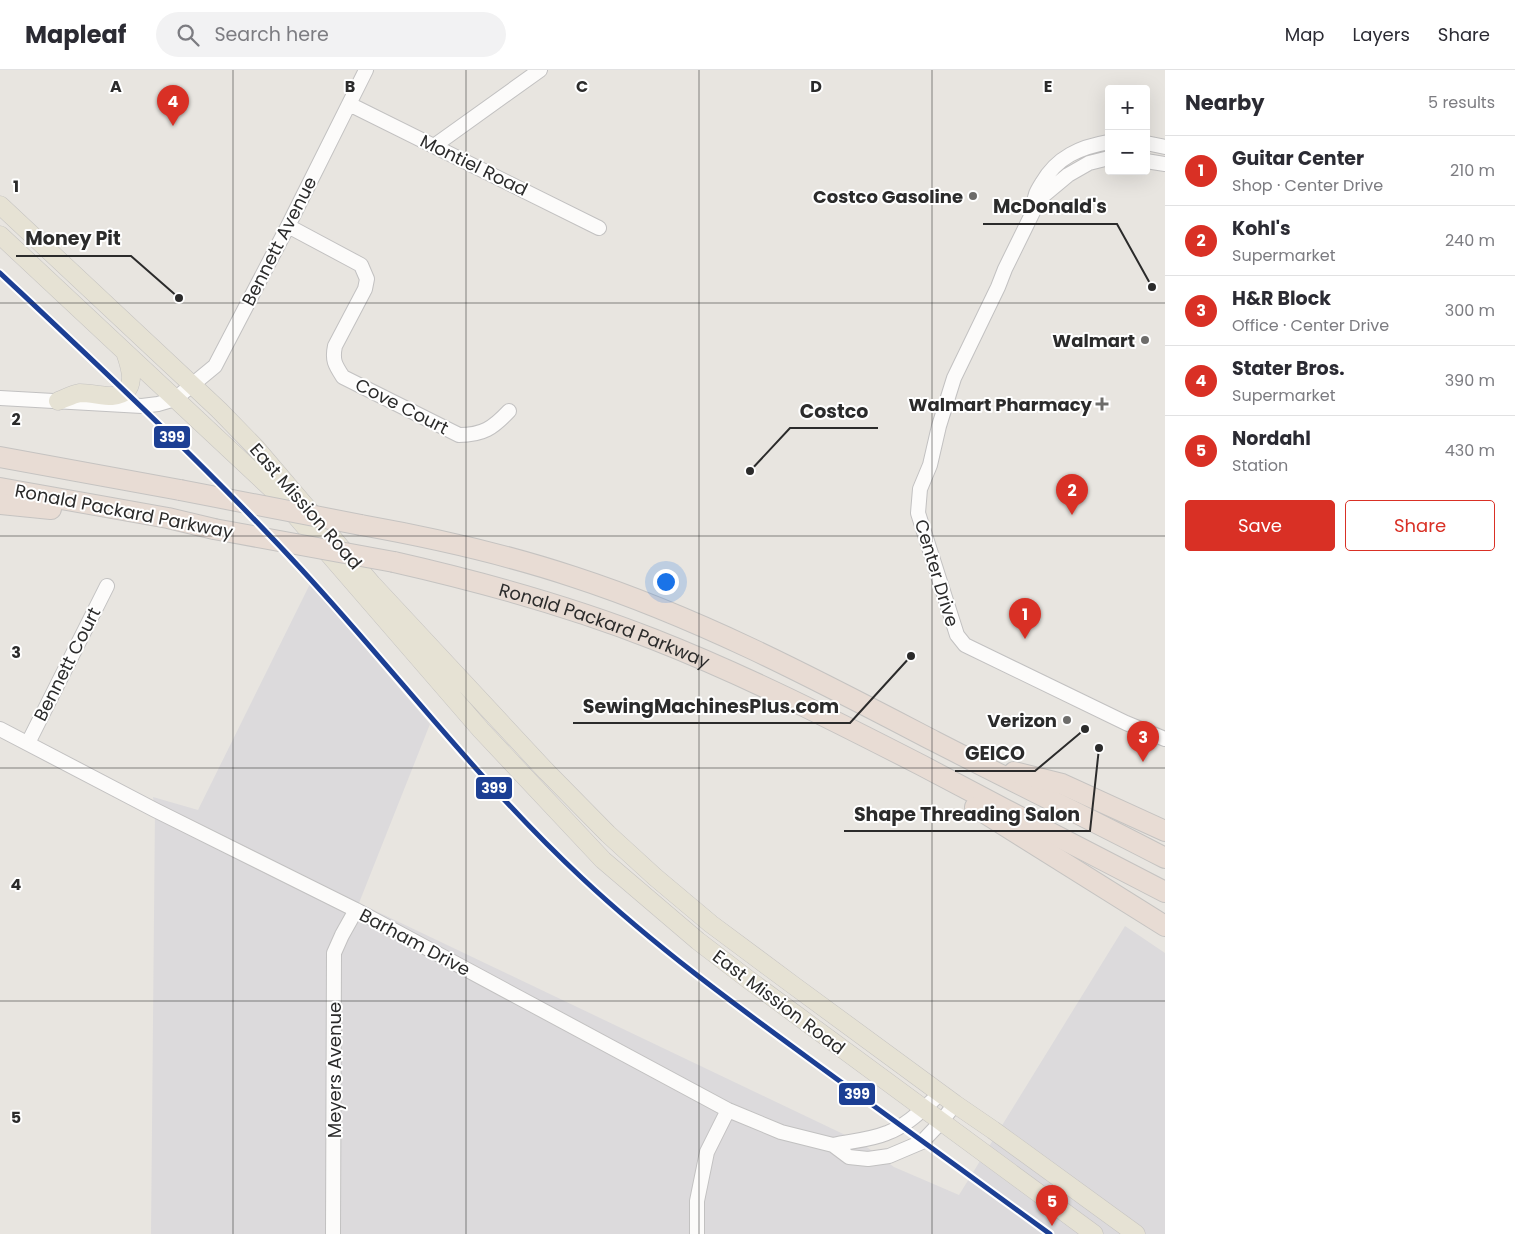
<!DOCTYPE html>
<html lang="en">
<head>
<meta charset="utf-8">
<style>
	body { margin:0; font-family:Poppins,sans-serif; background:#f2f2f3; color:#2b2b33 }
	.controls { position:absolute; right:15px; top:15px; display:grid; overflow:hidden; border-radius:5px; box-shadow:0 5px 20px #0002 }
	.controls button { width:45px; height:45px; display:grid; place-items:center; padding:0; border:0; border-bottom:1px solid #e1e1e2; background:#fff; color:#2b2b33; font:25px sans-serif }
	.you { position:absolute; left:665px; top:511px; width:18px; height:18px; margin:-12px; border:4px solid #fff; border-radius:50%; background:#1a73e8; box-shadow:0 0 0 8px #1a73e833 }
	.badge { display:grid; place-items:center; width:32px; height:32px; border-radius:50%; background:#d93025; color:#fff; font-size:16px; font-weight:700 }
	.pin { position:absolute; translate:-50% -41px; filter:drop-shadow(0 1px 2px #0008) }
	.pin::after { content:''; position:absolute; top:26px; width:18px; height:15px; background:inherit; clip-path:polygon(0 0,100% 0,50% 100%) }
	.list { margin:0; padding:0; list-style:none }
	h2 { display:flex; justify-content:space-between; align-items:center; height:65px; margin:0; padding:0 20px; font-size:21px }
	h2 small { font-size:16px; font-weight:400; color:#7c7c81 }
	.list li { display:grid; grid-template-columns:32px 1fr auto; gap:15px; align-items:center; box-sizing:border-box; height:70px; padding:0 20px; border-top:1px solid #e1e1e2 }
	.list b { display:block; font-size:19px; white-space:nowrap }
	.list p { margin:0; font-size:16px; white-space:nowrap; color:#7c7c81 }
	.list em { font-size:16px; font-style:normal; color:#7c7c81 }
	.actions { display:flex; gap:10px; padding:15px 20px }
	.actions a { flex:1; padding:11px 0; border:1px solid #d93025; border-radius:5px; text-align:center; font-size:18px; color:#d93025 }
	.actions .main { background:#d93025; color:#fff }
	.icon { flex:none; width:28px; height:28px; fill:none; stroke:currentColor; stroke-width:2; stroke-linecap:round; stroke-linejoin:round }
	.map { position:relative; flex:none; width:1165px; height:1164px; overflow:hidden }
	header { display:flex; align-items:center; gap:30px; box-sizing:border-box; height:70px; padding:0 25px; background:#fff; border-bottom:1px solid #e1e1e2 }
	header strong { font-size:24px }
	nav { display:flex; gap:28px; margin-inline-start:auto; font-size:18px }
	.search { width:350px; height:45px; background:#f2f2f3; display:flex; align-items:center; gap:12px; box-sizing:border-box; padding:0 18px; border-radius:28px; color:#7c7c81; font-size:19px }
	main { display:flex }
	aside { flex:1; background:#fff }
	.map>svg:first-child { display:block }
	.industrial { fill:#dcdadc }
	.lines { fill:none; stroke-linecap:round; stroke-linejoin:round }
	.minor-casing { stroke:#c2c1c1; stroke-width:16 }
	.major-casing { stroke:#c5c3c1; stroke-width:19 }
	.highway-casing { stroke:#c5c3c1; stroke-width:22 }
	.minor { stroke:#fcfbfa; stroke-width:14 }
	.major { stroke:#e6e2d4; stroke-width:18 }
	.highway { stroke:#e8dcd4; stroke-width:20 }
	.highway-bridge-casing { stroke:#c5c3c1; stroke-width:22; stroke-linecap:butt }
	.highway-bridge { stroke:#e8dcd4; stroke-width:20 }
	.rail-1-casing { stroke:#fff; stroke-width:9 }
	.rail-1 { stroke:#1c3f94; stroke-width:5 }
	.grid { fill:none; stroke:#2b2b2b; stroke-width:1; stroke-opacity:0.55 }
	.poi-dot { fill:#6d6c6a; stroke:#fff; stroke-width:2 }
	.labels { text-anchor:middle; dominant-baseline:central; stroke-width:4; stroke-linejoin:round; paint-order:stroke }
	.street-label { font-size:18px; fill:#2b2b2b; stroke:#fff }
	.poi-label { font-size:18px; font-weight:bold; fill:#2b2b2b; stroke:#fff; text-anchor:end }
	.grid-label { font-size:16px; text-anchor:middle; font-weight:bold; fill:#2b2b2b; stroke:#fff; stroke-width:4; stroke-linejoin:round; paint-order:stroke }
	.leader { fill:none; stroke:#2b2b2b; stroke-width:2 }
	.callout-dot { fill:#2b2b2b; stroke:#fff; stroke-width:2 }
	.callout-label { font-size:19px; text-anchor:middle; font-weight:bold; fill:#2b2b2b; stroke:#fff; stroke-width:4; stroke-linejoin:round; paint-order:stroke }
	.line-badge { stroke:#fff; stroke-width:2 }
	.badge-label { font-size:14px; text-anchor:middle; font-weight:bold; fill:#fff }
</style>
</head>
<body>
<header>
<strong>Mapleaf</strong>
<div class="search"><svg class="icon" aria-label="search" viewBox="0 0 24 24"><circle cx="10" cy="10" r="6"/><path d="M15 15l6 6"/></svg>Search here</div>
<nav><a>Map</a><a>Layers</a><a>Share</a></nav>
</header>
<main>
<div class="map">
<svg width="1165" height="1164" viewBox="0 0 1165 1164">
	<rect width="100%" height="100%" fill="#e8e5e0"/>
	<path class="industrial" d="M310,514L430,654L359,833L860,1072L894,1097L959,1125L1125,856L1165,883V1164H151L155,740L153,727L198,740Z"/>
	<g class="lines">
		<g class="minor-casing">
			<path id="minor" d="M349,34L599,158
				M1146,73L1165,77
				M434,76L540,0
				M1109,88L1089,93L1068,105L1044,125L1034,140L1005,199L998,217L954,308L939,356L930,395L920,419L918,443L957,565L965,575L1126,653L1165,669
				M1146,91L1165,94
				M1034,135C1034,126 1037,121 1042,113C1057,87 1080,77 1109,72
				M288,156L361,195L367,209L365,219L335,276C332,290 335,295 343,307L459,365C483,365 493,358 509,341
				M0,328L142,336L158,334L175,329L215,296L288,156L366,0
				M0,659L155,740L356,840L728,1040L781,1062L833,1075L849,1087L868,1089L889,1086L922,1072L941,1052L955,1034
				M28,673L107,516
				M833,1075C851,1071 870,1070 887,1063C907,1056 925,1037 941,1023
				M333,1164L334,883L342,865L356,840
				M697,1164V1131L707,1082L728,1040"/>
		</g>
		<g class="major-casing">
			<path id="major" d="M0,135L219,340L256,378L372,514L546,701L608,764L655,807L711,854L793,915L955,1034L993,1060L1136,1164
				M0,165L275,422L481,660L603,790L698,871L749,910L1094,1164
				M58,331C64,329 73,324 80,323C91,323 102,326 112,326C139,324 131,299 125,282"/>
		</g>
		<g class="highway-casing">
			<g id="highway">
				<path d="M0,387L180,420"/>
				<path d="M0,418L168,448L214,459"/>
				<path d="M0,434L51,439"/>
				<path d="M361,455C434,468 505,484 574,507C700,548 817,610 934,671C1010,710 1088,748 1165,788"/>
				<path id="s1" d="M394,492C482,512 569,536 653,569C745,605 833,650 921,695C1002,738 1083,780 1165,822"/>
				<path d="M1014,702L1062,714L1165,761"/>
				<path d="M975,737L1165,856"/>
			</g>
		</g>
		<use href="#minor" class="minor"/>
		<use href="#major" class="major"/>
		<use href="#highway" class="highway"/>
		<g class="highway-bridge-casing">
			<path id="highway-bridge" d="M180,420L361,455
				M214,459L394,492"/>
		</g>
		<use href="#highway-bridge" class="highway-bridge"/>
		<g class="rail-1-casing">
			<path id="rail-1" d="M0,203C103,300 206,396 302,500C396,602 480,713 582,808C662,883 752,947 841,1012C911,1063 980,1113 1050,1164"/>
		</g>
		<use href="#rail-1" class="rail-1"/>
	</g>
	<path class="grid" d="M233,0V1164M466,0V1164M699,0V1164M932,0V1164M0,233H1165M0,466H1165M0,698H1165M0,931H1165"/>
	<g class="poi-dot">
		<circle cx="973" cy="126" r="5"/>
		<circle cx="1145" cy="270" r="5"/>
		<path d="M1099.5 326.5h5v5h5v5h-5v5h-5v-5h-5v-5h5z"/>
		<circle cx="1067" cy="650" r="5"/>
	</g>
	<g class="labels">
		<g class="street-label">
			<text transform="translate(474 95) rotate(26)">Montiel Road</text>
			<text transform="translate(279 171) rotate(-63)">Bennett Avenue</text>
			<text transform="translate(402 336) rotate(27)">Cove Court</text>
			<text transform="translate(306 436) rotate(49)">East Mission Road</text>
			<text transform="translate(124 441) rotate(11)">Ronald Packard Parkway</text>
			<text transform="translate(937 503) rotate(73)">Center Drive</text>
			<text stroke="none"><textPath href="#s1" startOffset="220">Ronald Packard Parkway</textPath></text>
			<text transform="translate(67 594) rotate(-63)">Bennett Court</text>
			<text transform="translate(415 872) rotate(28)">Barham Drive</text>
			<text transform="translate(779 932) rotate(37)">East Mission Road</text>
			<text transform="translate(334 1000) rotate(-90)">Meyers Avenue</text>
		</g>
		<g class="poi-label">
			<text x="963" y="126">Costco Gasoline</text>
			<text x="1135" y="270">Walmart</text>
			<text x="1092" y="334">Walmart Pharmacy</text>
			<text x="1057" y="650">Verizon</text>
		</g>
	</g>
	<g class="grid-label">
		<text x="116" y="22">A</text>
		<text x="350" y="22">B</text>
		<text x="582" y="22">C</text>
		<text x="816" y="22">D</text>
		<text x="1048" y="22">E</text>
		<text x="16" y="122">1</text>
		<text x="16" y="355">2</text>
		<text x="16" y="588">3</text>
		<text x="16" y="820">4</text>
		<text x="16" y="1053">5</text>
	</g>
	<path class="leader" d="M1152 217L1117 154H983M179 228L131 186H16M750 401L790 358H878M911 586L850 653H573M1085 659L1035 701H955M1099 678L1090 761H844"/>
	<g class="callout-dot">
		<circle cx="1152" cy="217" r="5"/>
		<circle cx="179" cy="228" r="5"/>
		<circle cx="750" cy="401" r="5"/>
		<circle cx="911" cy="586" r="5"/>
		<circle cx="1085" cy="659" r="5"/>
		<circle cx="1099" cy="678" r="5"/>
	</g>
	<g class="callout-label">
		<text x="1050" y="143">McDonald's</text>
		<text x="73" y="175">Money Pit</text>
		<text x="834" y="348">Costco</text>
		<text x="711" y="643">SewingMachinesPlus.com</text>
		<text x="995" y="690">GEICO</text>
		<text x="967" y="751">Shape Threading Salon</text>
	</g>
	<g class="line-badge">
		<rect x="153" y="355" width="38" height="24" rx="5" fill="#1c3f94"/>
		<rect x="475" y="706" width="38" height="24" rx="5" fill="#1c3f94"/>
		<rect x="838" y="1012" width="38" height="24" rx="5" fill="#1c3f94"/>
	</g>
	<g class="badge-label">
		<text x="172" y="372">399</text>
		<text x="494" y="723">399</text>
		<text x="857" y="1029">399</text>
	</g>
</svg>
<div class="controls">
<button>+</button>
<button>−</button>
</div>
<div class="you"></div>
<div class="pin badge" style="left:1025px;top:569px">1</div>
<div class="pin badge" style="left:1072px;top:445px">2</div>
<div class="pin badge" style="left:1143px;top:692px">3</div>
<div class="pin badge" style="left:173px;top:56px">4</div>
<div class="pin badge" style="left:1052px;top:1156px">5</div>
</div>
<aside>
<h2>Nearby<small>5 results</small></h2>
<ul class="list">
<li><span class="badge">1</span><div><b>Guitar Center</b><p>Shop · Center Drive</p></div><em>210 m</em></li>
<li><span class="badge">2</span><div><b>Kohl's</b><p>Supermarket</p></div><em>240 m</em></li>
<li><span class="badge">3</span><div><b>H&amp;R Block</b><p>Office · Center Drive</p></div><em>300 m</em></li>
<li><span class="badge">4</span><div><b>Stater Bros.</b><p>Supermarket</p></div><em>390 m</em></li>
<li><span class="badge">5</span><div><b>Nordahl</b><p>Station</p></div><em>430 m</em></li>
</ul>
<div class="actions"><a class="main">Save</a><a>Share</a></div>
</aside>
</main>
</body>
</html>
